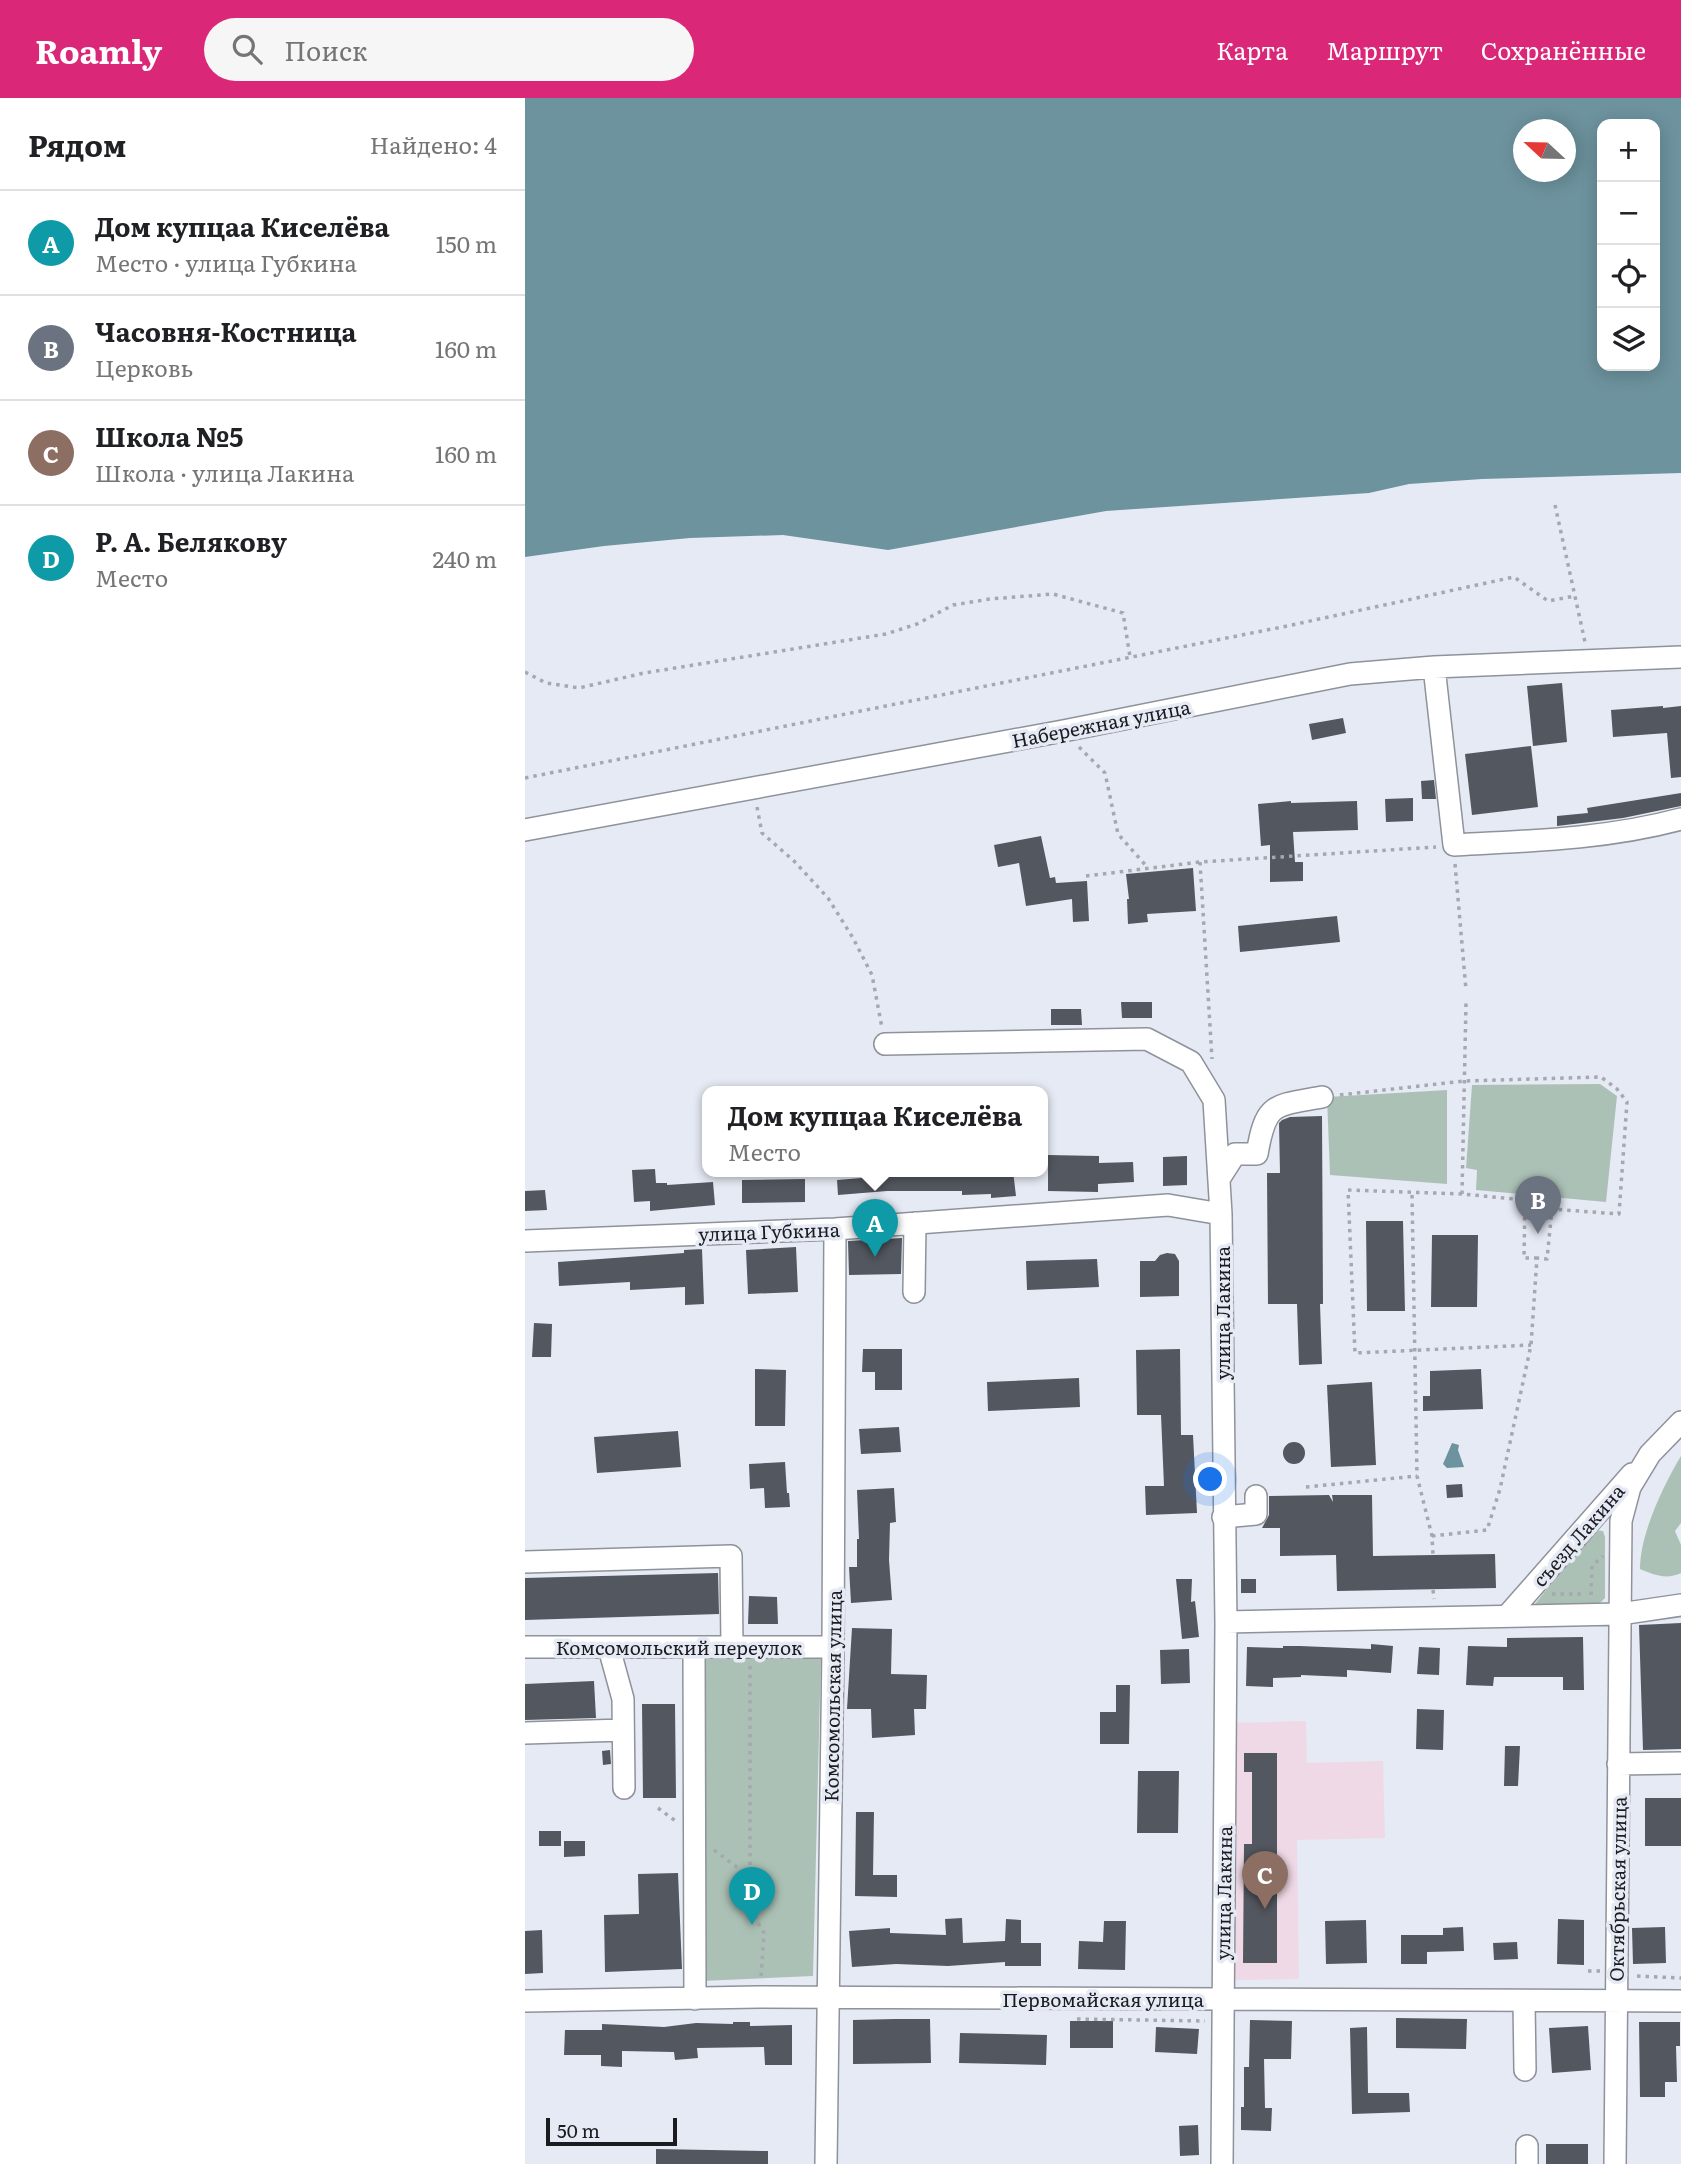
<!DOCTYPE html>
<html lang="ru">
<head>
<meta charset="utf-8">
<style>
	body { margin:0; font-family:Literata,serif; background:#f6f6f6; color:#202124 }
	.controls { position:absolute; right:21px; top:21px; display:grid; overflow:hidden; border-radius:14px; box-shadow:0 4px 18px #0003 }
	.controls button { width:63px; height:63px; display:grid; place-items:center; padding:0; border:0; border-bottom:2px solid #e0e0e0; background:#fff; color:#202124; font:35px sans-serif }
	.compass { position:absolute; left:988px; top:21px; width:63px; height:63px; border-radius:50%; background:#fff; box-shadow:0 4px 18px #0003; rotate:292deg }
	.scale { position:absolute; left:21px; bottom:18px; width:131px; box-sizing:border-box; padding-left:7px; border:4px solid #1b1c20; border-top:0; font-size:19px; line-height:24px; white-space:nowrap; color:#1b1c20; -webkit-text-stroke:5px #e6eaf4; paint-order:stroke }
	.you { position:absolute; left:686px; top:1382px; width:24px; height:24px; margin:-18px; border:5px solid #fff; border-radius:50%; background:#1a73e8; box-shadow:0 0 0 10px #1a73e833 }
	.badge { display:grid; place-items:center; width:46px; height:46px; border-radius:50%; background:#db2777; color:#fff; font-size:23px; font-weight:700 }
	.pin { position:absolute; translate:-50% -58px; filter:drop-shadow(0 2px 4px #0008) }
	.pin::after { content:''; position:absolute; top:37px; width:24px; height:21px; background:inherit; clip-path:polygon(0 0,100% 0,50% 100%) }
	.popup { position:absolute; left:177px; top:988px; width:346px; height:91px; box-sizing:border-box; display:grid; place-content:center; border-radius:14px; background:#fff; filter:drop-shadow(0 2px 5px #0005); font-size:23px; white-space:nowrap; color:#757577 }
	.popup b { font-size:26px; color:#202124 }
	.popup::after { content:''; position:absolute; left:50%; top:100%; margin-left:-14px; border:14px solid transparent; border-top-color:#fff }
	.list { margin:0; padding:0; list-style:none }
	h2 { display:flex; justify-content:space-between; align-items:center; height:91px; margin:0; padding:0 28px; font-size:30px }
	h2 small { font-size:23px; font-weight:400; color:#757577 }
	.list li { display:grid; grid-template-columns:46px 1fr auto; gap:21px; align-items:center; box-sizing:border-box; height:105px; padding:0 28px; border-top:2px solid #e0e0e0 }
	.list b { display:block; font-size:26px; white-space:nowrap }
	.list p { margin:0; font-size:23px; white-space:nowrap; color:#757577 }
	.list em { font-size:23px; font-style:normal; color:#757577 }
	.icon { flex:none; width:38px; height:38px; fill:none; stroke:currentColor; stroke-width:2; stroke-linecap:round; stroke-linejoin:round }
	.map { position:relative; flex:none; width:1156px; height:2066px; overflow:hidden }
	header { display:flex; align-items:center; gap:42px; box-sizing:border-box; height:98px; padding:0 35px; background:#db2777; color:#fff }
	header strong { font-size:33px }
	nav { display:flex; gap:38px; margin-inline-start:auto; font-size:24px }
	.search { width:490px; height:63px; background:#f6f6f6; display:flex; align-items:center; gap:18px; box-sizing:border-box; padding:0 24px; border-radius:38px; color:#757577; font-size:26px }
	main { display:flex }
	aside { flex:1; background:#fff }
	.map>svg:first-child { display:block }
	.education { fill:#efd9e6 }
	.green { fill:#acc1b6 }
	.water { fill:#6d939e; fill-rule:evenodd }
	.building { fill:#53575f }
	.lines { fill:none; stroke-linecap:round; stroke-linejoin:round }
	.minor-casing { stroke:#8e929b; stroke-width:24 }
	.path { stroke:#a5a8b0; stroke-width:3.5; stroke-dasharray:3.5 5; stroke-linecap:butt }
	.minor { stroke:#fff; stroke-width:21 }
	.labels { text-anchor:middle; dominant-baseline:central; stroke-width:7; stroke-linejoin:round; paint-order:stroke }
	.street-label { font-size:19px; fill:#1b1c20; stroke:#e6eaf4 }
</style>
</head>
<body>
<header>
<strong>Roamly</strong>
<div class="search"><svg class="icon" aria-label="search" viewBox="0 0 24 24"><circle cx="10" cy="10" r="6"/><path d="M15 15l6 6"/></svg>Поиск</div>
<nav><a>Карта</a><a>Маршрут</a><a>Сохранённые</a></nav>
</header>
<main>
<aside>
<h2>Рядом<small>Найдено: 4</small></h2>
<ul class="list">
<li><span class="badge" style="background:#0f9aa8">A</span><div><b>Дом купцаа Киселёва</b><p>Место · улица Губкина</p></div><em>150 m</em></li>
<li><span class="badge" style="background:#6b7280">B</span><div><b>Часовня-Костница</b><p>Церковь</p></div><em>160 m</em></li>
<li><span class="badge" style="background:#8d6e63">C</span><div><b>Школа №5</b><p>Школа · улица Лакина</p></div><em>160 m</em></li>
<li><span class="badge" style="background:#0f9aa8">D</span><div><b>Р. А. Белякову</b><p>Место</p></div><em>240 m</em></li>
</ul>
</aside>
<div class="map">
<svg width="1156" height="2066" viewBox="0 0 1156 2066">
	<rect width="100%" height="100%" fill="#e6eaf4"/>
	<path class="education" d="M781,1623L782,1665L858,1663L860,1740L772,1742L774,1881L708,1882L704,1625Z"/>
	<path class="green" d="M1075,986L1092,998L1081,1104L951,1092L952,1072L941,1070L947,987Z
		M922,992V1086L805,1077L802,999Z
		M1156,1358V1425L1150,1433L1156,1447V1475C1142,1482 1129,1477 1115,1471C1115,1436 1138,1388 1156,1358Z
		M1069,1432L1078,1433L1080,1439V1500L1073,1507L1012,1511L1010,1506Z
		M176,1554L296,1556L288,1878L177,1883Z"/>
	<path class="water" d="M0,0H1156V375L957,381L884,386L844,395L581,413L363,452L258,437L165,440L79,448L0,459ZM1077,26H1130V268H1077ZM998,32H1040V74H998Z
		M927,1345L934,1347L933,1352L939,1369L922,1370L918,1366Z"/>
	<path class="building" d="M1037,585L1042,644L1008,648L1002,588Z
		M1138,608V610L1156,608V679L1146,680L1142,635L1088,639L1086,612Z
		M818,620L821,635L787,642L784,626Z
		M1006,648L1013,709L947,717L940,656Z
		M909,682L911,701H897L896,683Z
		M1156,695V708L1098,720L1032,728V718L1063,715L1062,710Z
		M888,700V723L861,724L860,701Z
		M766,703V705L832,703L833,732L768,734L770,764H778V783L745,784V747L736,748L733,706Z
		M516,738L525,780L530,779L531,785L562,783L564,823L548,824L547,801L501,808L494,765L473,769L469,747Z
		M668,770L671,813L622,816L623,824L603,826L602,801H604L601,776Z
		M812,818L815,844L715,854L713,828Z
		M596,904H627V920H597Z
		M526,911H556L557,927H526Z
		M797,1018L798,1206H795L797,1266L774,1267L772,1206H743L742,1075H755L754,1025L757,1022L765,1019Z
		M523,1057L574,1058V1065L608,1064L609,1084L573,1086V1094L523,1093Z
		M662,1058V1087L638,1088V1059Z
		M130,1071L131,1085H142V1087L188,1084L190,1107L125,1113V1103L109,1104L107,1072Z
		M373,1073H488L491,1098L466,1100V1096L437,1097V1093H362L313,1097L312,1082L373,1077Z
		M280,1081V1104L217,1105V1082Z
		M20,1092L22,1112L0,1113V1093Z
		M841,1123H878L880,1213H842Z
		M907,1137H953L952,1209H906Z
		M377,1140L376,1176L324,1177L323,1143Z
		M271,1149L273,1194L223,1196L221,1152Z
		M177,1151L179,1206L160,1207V1189L105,1192V1184L34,1188L33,1164L159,1155V1152Z
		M642,1155L650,1156L654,1163V1198L615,1199V1163H630L635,1157Z
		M572,1161L574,1189L502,1192L501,1163Z
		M9,1225L27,1226L26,1259H7Z
		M338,1251H377V1292H350V1274H337Z
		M655,1251L656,1337H668L672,1415L621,1417L620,1388H639L636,1317H612L611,1252Z
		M230,1271L261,1272L260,1328H230Z
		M956,1271L958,1311L898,1313V1298H905V1273Z
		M554,1280L555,1309L463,1313L462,1284Z
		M847,1284L851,1367L806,1369L802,1287Z
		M374,1329L376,1354L336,1356L334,1331Z
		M153,1333L156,1369L72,1375L69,1339Z
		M758 1355a11 11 0 1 1 22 0a11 11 0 1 1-22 0Z
		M260,1364L262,1395H264L265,1409L240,1410L239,1390L225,1391L224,1366Z
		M937,1386L938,1399L922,1400L921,1387Z
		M369,1390L371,1424L365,1425L364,1462L367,1502L326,1505L324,1469H332V1441H334L332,1392Z
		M804,1397L808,1404L807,1397H847L848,1458L970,1456L971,1490L812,1493L811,1457L755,1458V1430H737L744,1417V1398Z
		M193,1475L194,1516L0,1522V1480Z
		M651,1481H667L666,1504L670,1503L674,1539L657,1541Z
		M716,1481H731V1495H716Z
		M224,1498L252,1499L253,1526H223Z
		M1156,1525V1651L1118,1652L1114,1527Z
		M327,1530L367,1531L366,1576L402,1577L401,1611H389L390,1637L347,1640L346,1611H322Z
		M1058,1539L1059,1592H1038V1579H969L968,1588L941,1587L943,1548L982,1549V1540Z
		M846,1546L868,1548L866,1575L822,1572V1579L776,1577V1579L748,1580V1589L721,1588L722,1549L758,1550V1548H775L846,1551Z
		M894,1549L915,1550L914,1577L892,1576Z
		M664,1551L665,1585L636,1586L635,1552Z
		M69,1583L71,1620L0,1622V1586Z
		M591,1587H605L604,1646H575V1614H591Z
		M117,1606H150L151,1700H118Z
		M892,1611L919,1612L918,1652L891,1651Z
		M980,1648H995L993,1688H979Z
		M85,1652L86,1666L78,1667L77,1653Z
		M719,1655H752V1865H718L719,1746H727V1674H719Z
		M613,1673H654L653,1735H612Z
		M1120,1700H1156V1748H1120Z
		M331,1714H349L348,1777H372V1799L330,1798Z
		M14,1733H36V1748H14Z
		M39,1743H60V1758L39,1759Z
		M153,1775L157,1871L80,1874L79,1817L114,1816L113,1776Z
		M437,1820L438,1845L480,1843L481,1821L496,1822V1845H516V1868H480V1864L423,1868L371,1866L327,1869L324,1833L365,1830V1835L421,1837L420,1821Z
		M1033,1821L1059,1822V1867L1032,1866Z
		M841,1822L842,1865L801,1866L800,1823Z
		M579,1823H601L600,1872L553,1871L554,1843L578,1844Z
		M938,1829L939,1853L902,1854V1866H876V1837H918V1830Z
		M1140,1829L1141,1865L1108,1866L1107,1830Z
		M17,1832L18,1875L0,1876V1833Z
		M992,1844L993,1861L969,1862L968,1845Z
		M871,1920L942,1921L941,1951L871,1950Z
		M370,1921H405L406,1965L328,1966V1922Z
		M725,1922L767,1923L766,1961H739L740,2010H747L746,2033L716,2032V2009H719V1969H724Z
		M545,1923H588V1950H545Z
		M208,1924H225V1928L267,1927V1967H240L239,1949L172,1950L173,1960L150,1962L149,1954L97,1953V1969L76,1968V1957H39L40,1932H77V1926L139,1929L171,1925L208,1926Z
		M1114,1924H1155V1948H1151L1152,1984H1140V1999H1115Z
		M1063,1928L1066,1972L1027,1975L1024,1930Z
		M631,1929L674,1931L672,1956L630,1954Z
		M842,1929L843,1995H884L885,2014L827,2016L825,1930Z
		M435,1935L522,1937L521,1967L434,1965Z
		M673,2027L674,2057L655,2058L654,2028Z
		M1021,2046H1063V2066H1021Z
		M131,2051L243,2053V2066H131Z"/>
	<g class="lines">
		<g class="minor-casing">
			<path id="minor" d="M909,569L929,747C1005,743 1082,741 1156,721
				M0,732L538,633L825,576L909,569L1156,559
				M360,946L622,941L666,964L689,1002L696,1116L701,1526L697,2066
				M694,1081L710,1056H732C741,1004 748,1008 797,999
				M0,1143L310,1131L643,1107L696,1116
				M389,1194L390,1125
				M698,1419L731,1416V1398
				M0,1464L206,1458L207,1549
				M982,1518L1107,1376
				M701,1524L1095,1516L1156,1507
				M0,1549H308
				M84,1550L98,1601L99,1690
				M169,1550L170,1901
				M0,1635L98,1632
				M1093,1666L1156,1665
				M0,1903L234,1899L1156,1903
				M999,1903L1000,1972
				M301,2066L308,1549L310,1131
				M1002,2066V2048
				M1090,2066L1096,1423L1105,1389L1125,1356L1156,1324"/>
		</g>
		<path class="path" d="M1030,407L1060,544
			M0,574L21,585L54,590L119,575L361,536L392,526L428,507L465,501L528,496L598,515L605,559
			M554,649L580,675L593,736L623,770
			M0,680L762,528L989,479L1023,503L1050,498
			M232,709L237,735L269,763L303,800L328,840L347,877L357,930
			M675,764L687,961
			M930,766L941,892
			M561,778L675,764L911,749
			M815,997L939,983L1076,979L1092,991L1102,1004L1094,1116L1027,1111L1000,1102L937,1096L823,1092L830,1255L1006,1247
			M937,1096L941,905
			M887,1097L892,1378L907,1438L908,1457
			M1000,1102L999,1160H1012
			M781,1389L892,1378
			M907,1438L962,1432L975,1391L1006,1247L1012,1160L1022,1161L1027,1111
			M908,1492L909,1501
			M1027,1496H1057
			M1066,1497L1067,1468L1078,1458
			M225,1568V1777
			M133,1710L152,1724
			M189,1752L225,1779V1811L239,1835L236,1879
			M1063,1873H1075
			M1112,1878L1156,1880
			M552,1921L680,1923"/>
		<use href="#minor" class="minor"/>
	</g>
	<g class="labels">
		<g class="street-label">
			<text transform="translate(576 625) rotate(-11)">Набережная улица</text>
			<text transform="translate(244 1133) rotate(-2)">улица Губкина</text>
			<text transform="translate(697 1215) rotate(-90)">улица Лакина</text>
			<text transform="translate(1053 1437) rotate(-49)">съезд Лакина</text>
			<text x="154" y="1549">Комсомольский переулок</text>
			<text transform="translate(307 1598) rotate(-89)">Комсомольская улица</text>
			<text transform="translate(1092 1791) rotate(-89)">Октябрьская улица</text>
			<text transform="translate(698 1795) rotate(-89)">улица Лакина</text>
			<text x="578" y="1901">Первомайская улица</text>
		</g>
	</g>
</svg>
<div class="controls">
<button>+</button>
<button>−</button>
<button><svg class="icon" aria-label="locate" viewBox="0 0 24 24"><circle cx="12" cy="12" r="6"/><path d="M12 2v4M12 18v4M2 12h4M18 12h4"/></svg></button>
<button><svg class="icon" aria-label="layers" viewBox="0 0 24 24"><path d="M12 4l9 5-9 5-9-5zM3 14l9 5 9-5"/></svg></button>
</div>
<svg class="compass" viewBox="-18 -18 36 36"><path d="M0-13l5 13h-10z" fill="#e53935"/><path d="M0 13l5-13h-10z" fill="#757577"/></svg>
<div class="scale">50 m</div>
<div class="you"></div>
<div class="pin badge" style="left:350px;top:1159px;background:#0f9aa8">A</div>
<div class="popup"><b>Дом купцаа Киселёва</b>Место</div>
<div class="pin badge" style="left:1013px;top:1136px;background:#6b7280">B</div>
<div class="pin badge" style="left:740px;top:1811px;background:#8d6e63">C</div>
<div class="pin badge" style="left:227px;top:1827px;background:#0f9aa8">D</div>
</div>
</main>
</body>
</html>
